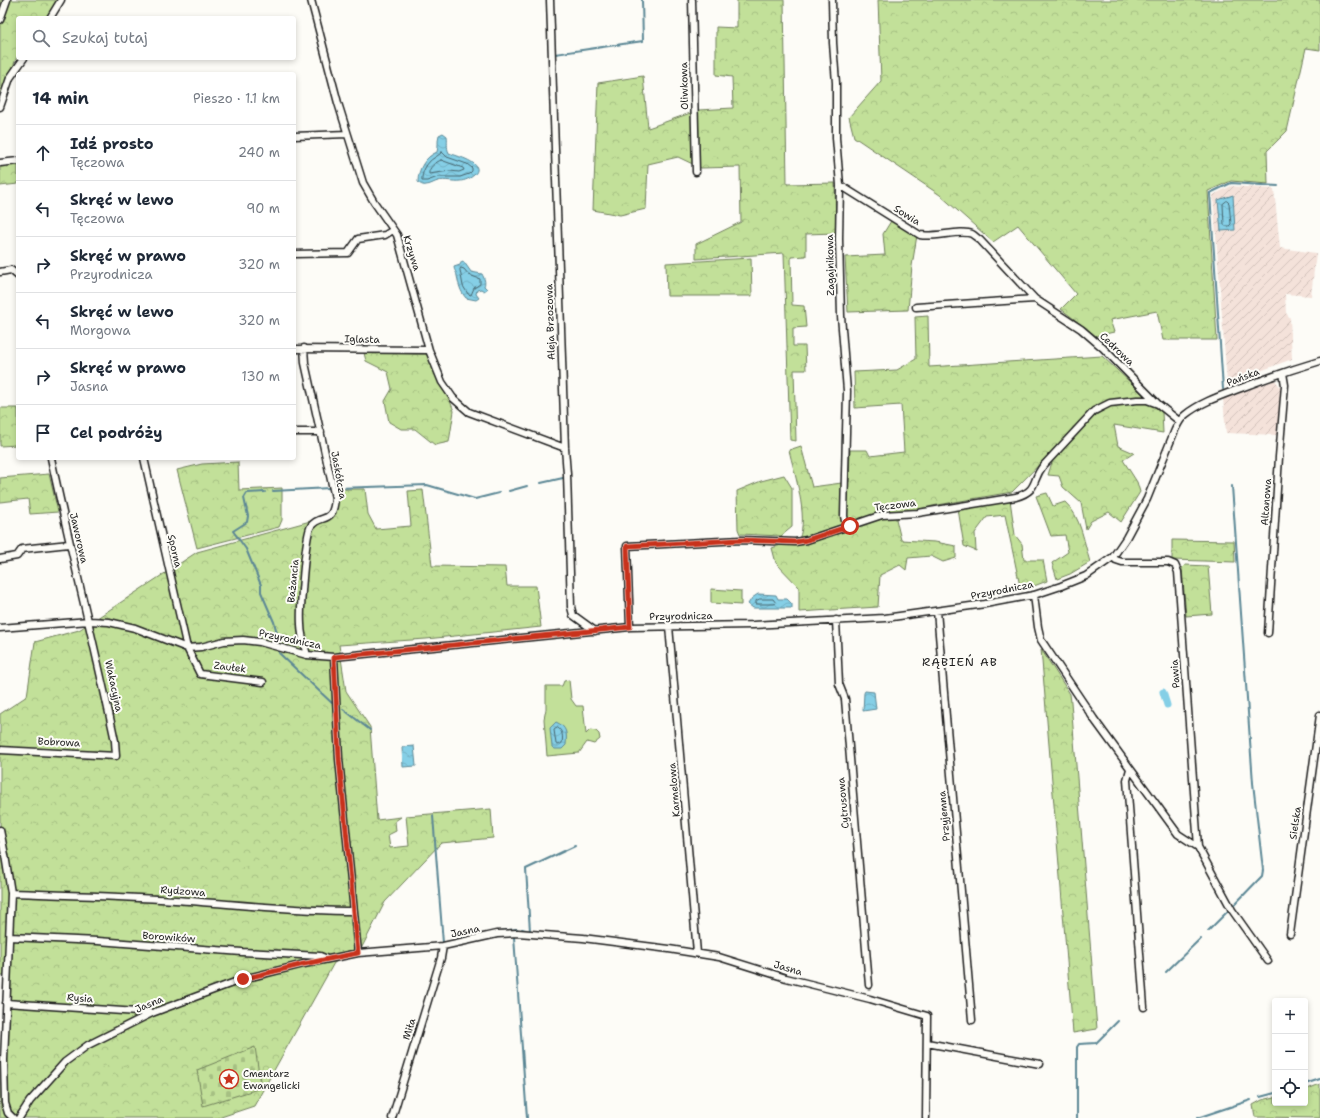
<!DOCTYPE html>
<html lang="pl">
<head>
<meta charset="utf-8">
<style>
	body { margin:0; font-family:"Shantell Sans",sans-serif; background:#f6f6f7; color:#1f2937 }
	.controls { position:absolute; right:12px; bottom:12px; display:grid; overflow:hidden; border-radius:4px; box-shadow:0 2px 6px #0003 }
	.controls button { width:36px; height:36px; display:grid; place-items:center; padding:0; border:0; border-bottom:1px solid #e0e1e3; background:#fff; color:#1f2937; font:20px sans-serif }
	.stop { position:absolute; width:12px; height:12px; margin:-9px; border:3px solid #c8321e; border-radius:50%; background:#fff }
	.stop.end { background:#c8321e; border-color:#fff; box-shadow:0 1px 4px #0008 }
	.list { margin:0; padding:0; list-style:none }
	h2 { display:flex; justify-content:space-between; align-items:center; height:52px; margin:0; padding:0 16px; font-size:17px }
	h2 small { font-size:13px; font-weight:400; color:#747a83 }
	.list li { display:grid; grid-template-columns:26px 1fr auto; gap:12px; align-items:center; box-sizing:border-box; height:56px; padding:0 16px; border-top:1px solid #e0e1e3 }
	.list b { display:block; font-size:15px; white-space:nowrap }
	.list p { margin:0; font-size:13px; white-space:nowrap; color:#747a83 }
	.list em { font-size:13px; font-style:normal; color:#747a83 }
	.icon { flex:none; width:22px; height:22px; fill:none; stroke:currentColor; stroke-width:2; stroke-linecap:round; stroke-linejoin:round }
	.map { position:relative; flex:none; width:1320px; height:1118px; overflow:hidden }
	.search { position:absolute; background:#fff; box-shadow:0 2px 6px #0003; left:16px; top:16px; width:280px; height:44px; display:flex; align-items:center; gap:10px; box-sizing:border-box; padding:0 14px; border-radius:4px; color:#747a83; font-size:15px }
	.panel { position:absolute; background:#fff; box-shadow:0 2px 6px #0003; left:16px; top:72px; width:280px; height:388px; border-radius:4px }
	.map>svg:first-child { display:block }
	.industrial { fill:url(#industrial-furrows) }
	.forest { fill:url(#forest-crowns); stroke:#6f7e5a }
	.cemetery { fill:url(#cemetery-stones); stroke:#6f7e5a }
	.garden { fill:#c2e099; stroke:#6f7e5a }
	.water { fill:url(#water-waves); stroke:#5b8795 }
	.lines { fill:none; stroke-linecap:round; stroke-linejoin:round }
	.shore { stroke:#46646d; stroke-width:1 }
	.stream { stroke:#5b8795; stroke-width:2 }
	.canal { stroke:#85cfe6; stroke-width:7 }
	.street-casing { stroke:#1c1c1c; stroke-width:9 }
	.street { stroke:#fdfcf7; stroke-width:6 }
	.route { stroke:#c8321e; stroke-width:5 }
	.labels { text-anchor:middle; dominant-baseline:central; stroke-width:4; stroke-linejoin:round; paint-order:stroke }
	.street-label { font-size:10px; fill:#1c1c1c; stroke:#fdfcf7 }
	.poi-label { font-size:10px; fill:#1c1c1c; stroke:#fdfcf7; text-anchor:start }
	.quarter-label { font-size:12px; letter-spacing:1px; fill:#1c1c1c; stroke:#fdfcf7 }
</style>
</head>
<body>
<div class="map">
<svg width="1320" height="1118" viewBox="0 0 1320 1118">
	<defs>
		<pattern id="industrial-furrows" width="10" height="10" patternUnits="userSpaceOnUse"><rect width="10" height="10" fill="#f4e2da"/><path d="M-1 1l2-2M0 10L10 0M9 11l2-2" fill="none" stroke="#d1c1ba"/></pattern>
		<pattern id="forest-crowns" width="20" height="18" patternUnits="userSpaceOnUse"><rect width="20" height="18" fill="#c2e099"/><path d="M2 6a3 3 0 1 1 6 0M12 15a3 3 0 1 1 6 0" fill="none" stroke="#a6c083"/></pattern>
		<pattern id="cemetery-stones" width="16" height="16" patternUnits="userSpaceOnUse"><rect width="16" height="16" fill="#c2e099"/><path d="M2 7V4a2 2 0 0 1 4 0v3zM10 15v-3a2 2 0 0 1 4 0v3z" fill="#a6c083"/></pattern>
		<pattern id="water-waves" width="16" height="10" patternUnits="userSpaceOnUse"><rect width="16" height="10" fill="#85cfe6"/><path d="M0 5q4-4 8 0t8 0" fill="none" stroke="#72b1c5"/></pattern>
	</defs>
	<rect width="100%" height="100%" fill="#fdfcf7"/>
	<filter id="ink" filterUnits="userSpaceOnUse"><feTurbulence type="fractalNoise" baseFrequency=".025" numOctaves="2"/><feDisplacementMap in="SourceGraphic" scale="8" xChannelSelector="R" yChannelSelector="G"/><feConvolveMatrix kernelMatrix="1 2 1 2 8 2 1 2 1" color-interpolation-filters="sRGB"/></filter>
	<g filter="url(#ink)">
		<path class="industrial" d="M1231,186L1274,189L1280,248L1316,253L1311,296L1285,294L1286,313L1290,318L1292,359L1252,374L1250,372L1244,374V377L1227,383L1213,195Z
			M1275,380L1281,388L1277,435L1226,433L1223,399Z"/>
		<path class="forest" d="M0,0H57L46,18H18V54L0,99Z
			M737,0H784L787,184L835,183L836,233L806,234V256L791,257L792,305L804,306L806,327L793,328V346H805L806,370H794L796,441L790,440L784,253L696,259V244L741,222L740,167L701,168L678,157L648,164L646,209L620,215L593,210L598,83L643,76L648,128L699,110L733,108L732,77L716,75V27L737,28Z
			M878,0H1320V50L1306,48L1287,131L1267,151L1268,184L1231,181L1208,191L1217,340H1163L1157,311L1110,320L1114,332L1096,336L1061,309L1076,294L1018,225L993,242L940,195L854,137L849,117L881,81Z
			M18,163V184L0,186V165Z
			M891,221L917,235L912,266L908,310L848,312L845,257L885,255L883,234Z
			M751,258L752,296H667L666,263Z
			M928,316L929,367L1102,356L1146,397L1106,401L1095,408L1012,492L932,506L896,519L901,540L935,542L956,546V558L943,562L931,556L908,558L906,570L900,565L880,575L878,607L799,612V587L776,563L772,548L799,539C809,517 794,472 789,450L801,446L812,487L849,482L850,450H867L870,456L904,452L901,405L855,408L854,372L897,370L916,359L915,317Z
			M364,353L431,354L454,411L449,442L435,445L415,429H401L389,422L385,401L392,389L388,372L366,361Z
			M1147,401L1162,412L1163,433L1114,425L1118,446L1134,453L1123,460L1137,482L1140,492L1121,522L1109,512L1091,521L1086,529L1081,503L1063,487L1059,476L1048,475L1053,459L1093,417L1117,402Z
			M0,408H18V445L0,446Z
			M238,462L239,490L282,488V520L279,527L197,548L177,470L202,464Z
			M49,474L58,512L30,514L28,499L0,502V478Z
			M784,475L792,488V527L781,536L740,534L738,529L737,491L761,481Z
			M339,489H365L368,514L376,529L411,526L408,491L423,490L432,566L505,567L507,586H536L541,627L426,639L339,645L346,691L370,727L377,820L401,817L395,821L396,831L388,835L390,848L409,846L406,816L491,809L493,838L441,843L385,902L361,949L334,963L254,1106L218,1118H0V1063L5,976H0V714L27,696L35,642L79,630L197,552L336,514Z
			M1047,493L1053,506L1065,502C1081,516 1084,543 1090,562L1070,574L1057,579L1052,563L1068,552L1065,535L1051,536L1036,496Z
			M1010,500L1015,535L1022,544L1024,560H1043L1047,581L1021,591L1005,515L987,517L975,533L976,551L964,546L958,509Z
			M1172,540L1234,541L1235,562L1172,560Z
			M1185,565L1208,566L1212,614L1186,616L1182,568Z
			M1041,649L1070,694L1071,702L1097,1029L1073,1033Z
			M1320,1084V1118L1255,1117L1253,1105L1262,1100L1275,1097V1103H1305V1090Z"/>
		<path class="cemetery" d="M255,1047L261,1088L203,1106L197,1070Z"/>
		<path class="garden" d="M711,589L741,591V605L711,603Z
			M569,680L571,699L576,706H583L586,734L590,730L596,731L599,734L600,739L594,744L587,742L579,753L547,756L544,719L546,709V686H562L564,681Z"/>
		<path class="water" d="M443,133L447,136C448,142 446,147 449,153C456,156 487,163 474,175C471,178 464,181 460,181C453,182 445,179 438,181C434,182 430,185 426,185C423,186 420,184 418,182C418,169 425,157 437,152C439,146 437,141 439,135Z
			M1233,195L1235,230L1221,231L1218,200Z
			M462,261L464,262L471,272L482,274C484,278 486,282 484,286L487,289L484,291L481,289L477,290L476,294L479,298L476,300L466,298C460,291 459,285 457,276C457,272 454,271 454,267L460,265Z
			M758,594L776,595L778,599H787L792,604V608H753L748,604L752,598Z
			M865,691L874,692L876,709L863,711L864,693Z
			M556,722C567,727 567,733 566,745L562,749H555L552,747L550,728Z
			M414,746L416,766L403,767L402,747Z"/>
		<g class="lines">
			<path class="shore" d="M442,152L447,157L467,164L472,168V171L469,174L460,177H438L427,181H422C421,173 427,162 434,158C437,156 439,155 442,152Z
				M441,160L463,168L464,170L459,172L450,171L429,174C428,168 436,162 441,160Z
				M1227,201L1229,203L1231,224L1229,226H1226L1224,225L1223,204Z
				M461,268L464,269L469,275L480,279V284L474,288L471,295L468,294L463,286L460,270Z
				M760,599H773L776,603L774,604H756V601Z
				M558,728C563,731 563,738 562,743L558,745L556,744L554,730Z"/>
			<path class="stream" d="M555,54L643,41L642,0
				M1223,389L1210,193L1231,183L1278,186
				M541,483L563,478
				M1232,486L1253,783L1263,870L1262,876L1234,905
				M338,488L427,485L475,499L499,493
				M273,491L330,488
				M509,491L527,486
				M265,492L247,493L244,498L248,516L247,522L233,531L246,549L261,585V592L274,622L279,641
				M279,650V653L334,705
				M343,709L370,730
				M433,816L443,943
				M522,929L530,931L526,869L575,846
				M500,931L517,929
				M1208,931L1228,911
				M474,936L482,934
				M514,937L527,1118
				M452,941L467,937
				M1166,972L1200,939
				M1305,1084L1320,1079
				M1260,1097L1275,1093
				M1077,1118V1047L1079,1044L1096,1043L1118,1021
				M1197,1118L1251,1100"/>
			<path class="canal" d="M1163,692L1167,705"/>
			<g class="street-casing">
				<path id="street" d="M311,0L338,103L363,183L374,202L397,235L429,350L442,382L453,398L469,412L565,448
					M550,0L565,448L567,474L571,607L573,615L595,631
					M692,0L696,172
					M832,0L833,43L836,83V138L840,185L839,239L841,316L847,391L844,516L845,521L850,526
					M50,18L61,0
					M0,20L7,0
					M0,107L10,78L24,58
					M294,136L347,134
					M0,163L18,161
					M840,185L920,235C935,238 961,229 972,234C975,236 977,238 980,240L1035,299L1081,329L1103,348L1158,404L1179,421
					M294,254L348,253L358,239L385,235L393,230
					M0,272L11,270L18,276
					M916,307L1035,299
					M304,348L305,363L335,498C333,526 321,513 311,526C305,535 300,611 301,624C301,635 304,645 307,655
					M294,349L429,350
					M294,432H321
					M144,458L187,648L200,674L263,682
					M1113,557L1116,560L1122,562H1168L1175,565L1178,572L1198,847L1232,910L1268,961
					M0,559L17,556L22,549L69,544
					M1034,595L1038,627L1041,640L1094,719L1178,834L1198,847
					M937,611L972,1020
					M836,620L839,684L845,699L869,985
					M669,626L697,953
					M630,627L627,546L741,540L795,542L807,540L882,515L918,513L1016,497C1039,490 1031,481 1043,466L1094,411L1110,403L1137,400H1147L1158,404
					M0,628L89,621L109,622L135,628L187,648L201,647L224,641L243,640L260,642L307,655L334,657L630,627L753,625L885,618L985,604L1034,595L1061,586L1086,576L1113,557L1126,538L1147,499L1175,430C1178,424 1180,419 1185,415C1201,402 1223,395 1241,388C1267,378 1293,369 1320,361
					M1268,633L1279,457L1285,385L1283,373
					M334,657L339,759L358,953
					M0,750L116,756L115,741C95,646 71,553 51,458
					M1130,769L1127,780L1144,1007
					M0,830L5,855L11,893L4,1060L5,1103L8,1113L13,1118
					M11,893C65,895 120,896 175,900C234,904 294,911 354,911
					M1290,934L1320,715
					M10,937L98,941L242,952L320,956L327,959
					M6,1003L152,1013
					M927,1043L1040,1064
					M19,1118L30,1101L65,1062L88,1045L152,1013L243,979L304,964L358,953L443,946L497,934L518,933L583,938L669,949L719,957L786,978L870,999L927,1016L926,1118
					M392,1118L441,958L443,946"/>
			</g>
			<use href="#street" class="street"/>
		</g>
	</g>
	<g class="lines" filter="url(#ink)">
		<path class="route" d="M243,979L304,964L358,953L339,758L334,657L630,627L627,546L741,540L795,542L807,540L850,526"/>
	</g>
	<defs>
		<g id="sight-ring" transform="scale(1)"><circle r="9.5" fill="#fdfcf7" stroke="#c8321e" stroke-width="1.5"/><path d="M0-6L1.8-2.2L6-1.7L2.9 1.2L3.7 5.4L0 3.3L-3.7 5.4L-2.9 1.2L-6-1.7L-1.8-2.2Z" fill="#c8321e"/></g>
	</defs>
	<g fill-rule="evenodd">
		<use href="#sight-ring" x="229" y="1079"/>
	</g>
	<g class="labels">
		<g class="street-label">
			<text transform="translate(684 86) rotate(-91)">Oliwkowa</text>
			<text transform="translate(907 215) rotate(32)">Sowia</text>
			<text transform="translate(412 253) rotate(73)">Krzywa</text>
			<text transform="translate(830 265) rotate(-91)">Zagajnikowa</text>
			<text transform="translate(550 322) rotate(-92)">Aleja Brzozowa</text>
			<text transform="translate(362 339) rotate(1)">Iglasta</text>
			<text transform="translate(1117 349) rotate(44)">Cedrowa</text>
			<text transform="translate(1243 377) rotate(-21)">Pańska</text>
			<text transform="translate(339 475) rotate(80)">Jaskółcza</text>
			<text transform="translate(1266 502) rotate(-86)">Altanowa</text>
			<text transform="translate(895 505) rotate(-7)">Tęczowa</text>
			<text transform="translate(79 538) rotate(77)">Jaworowa</text>
			<text transform="translate(175 551) rotate(77)">Sporna</text>
			<text transform="translate(293 581) rotate(-84)">Bażancia</text>
			<text transform="translate(1002 590) rotate(-11)">Przyrodnicza</text>
			<text transform="translate(681 616) rotate(-1)">Przyrodnicza</text>
			<text transform="translate(290 639) rotate(12)">Przyrodnicza</text>
			<text transform="translate(230 667) rotate(7)">Zaułek</text>
			<text transform="translate(1175 674) rotate(-94)">Pawia</text>
			<text transform="translate(114 686) rotate(78)">Wakacyjna</text>
			<text transform="translate(59 742) rotate(3)">Bobrowa</text>
			<text transform="translate(674 790) rotate(-95)">Karmelowa</text>
			<text transform="translate(843 803) rotate(-95)">Cytrusowa</text>
			<text transform="translate(944 816) rotate(-95)">Przyjemna</text>
			<text transform="translate(1295 823) rotate(-82)">Sielska</text>
			<text transform="translate(183 891) rotate(4)">Rydzowa</text>
			<text transform="translate(465 931) rotate(-12)">Jasna</text>
			<text transform="translate(169 937) rotate(4)">Borowików</text>
			<text transform="translate(788 968) rotate(16)">Jasna</text>
			<text transform="translate(80 998) rotate(4)">Rysia</text>
			<text transform="translate(149 1004) rotate(-23)">Jasna</text>
			<text transform="translate(409 1029) rotate(-73)">Miła</text>
		</g>
		<g class="poi-label">
			<text x="243" y="1073">Cmentarz<tspan x="243" dy="12">Ewangelicki</tspan></text>
		</g>
		<g class="quarter-label">
			<text x="960" y="662">RĄBIEŃ AB</text>
		</g>
	</g>
</svg>
<div class="controls">
<button>+</button>
<button>−</button>
<button><svg class="icon" aria-label="locate" viewBox="0 0 24 24"><circle cx="12" cy="12" r="6"/><path d="M12 2v4M12 18v4M2 12h4M18 12h4"/></svg></button>
</div>
<div class="stop" style="left:850px;top:526px"></div>
<div class="stop end" style="left:243px;top:979px"></div>
<div class="search"><svg class="icon" aria-label="search" viewBox="0 0 24 24"><circle cx="10" cy="10" r="6"/><path d="M15 15l6 6"/></svg>Szukaj tutaj</div>
<section class="panel">
<h2>14 min<small>Pieszo · 1.1 km</small></h2>
<ul class="list">
<li><svg class="icon" aria-label="ahead" viewBox="0 0 24 24"><path d="M12 20V5M6 11l6-6 6 6"/></svg><div><b>Idź prosto</b><p>Tęczowa</p></div><em>240 m</em></li>
<li><svg class="icon" aria-label="left" viewBox="0 0 24 24"><path d="M17 20v-9H6M10 6l-5 5 5 5"/></svg><div><b>Skręć w lewo</b><p>Tęczowa</p></div><em>90 m</em></li>
<li><svg class="icon" aria-label="right" viewBox="0 0 24 24"><path d="M7 20v-9h11M14 6l5 5-5 5"/></svg><div><b>Skręć w prawo</b><p>Przyrodnicza</p></div><em>320 m</em></li>
<li><svg class="icon" aria-label="left" viewBox="0 0 24 24"><path d="M17 20v-9H6M10 6l-5 5 5 5"/></svg><div><b>Skręć w lewo</b><p>Morgowa</p></div><em>320 m</em></li>
<li><svg class="icon" aria-label="right" viewBox="0 0 24 24"><path d="M7 20v-9h11M14 6l5 5-5 5"/></svg><div><b>Skręć w prawo</b><p>Jasna</p></div><em>130 m</em></li>
<li><svg class="icon" aria-label="arrive" viewBox="0 0 24 24"><path d="M6 21V4h12l-3 4 3 4H6"/></svg><div><b>Cel podróży</b></div></li>
</ul>
</section>
</div>
</body>
</html>
